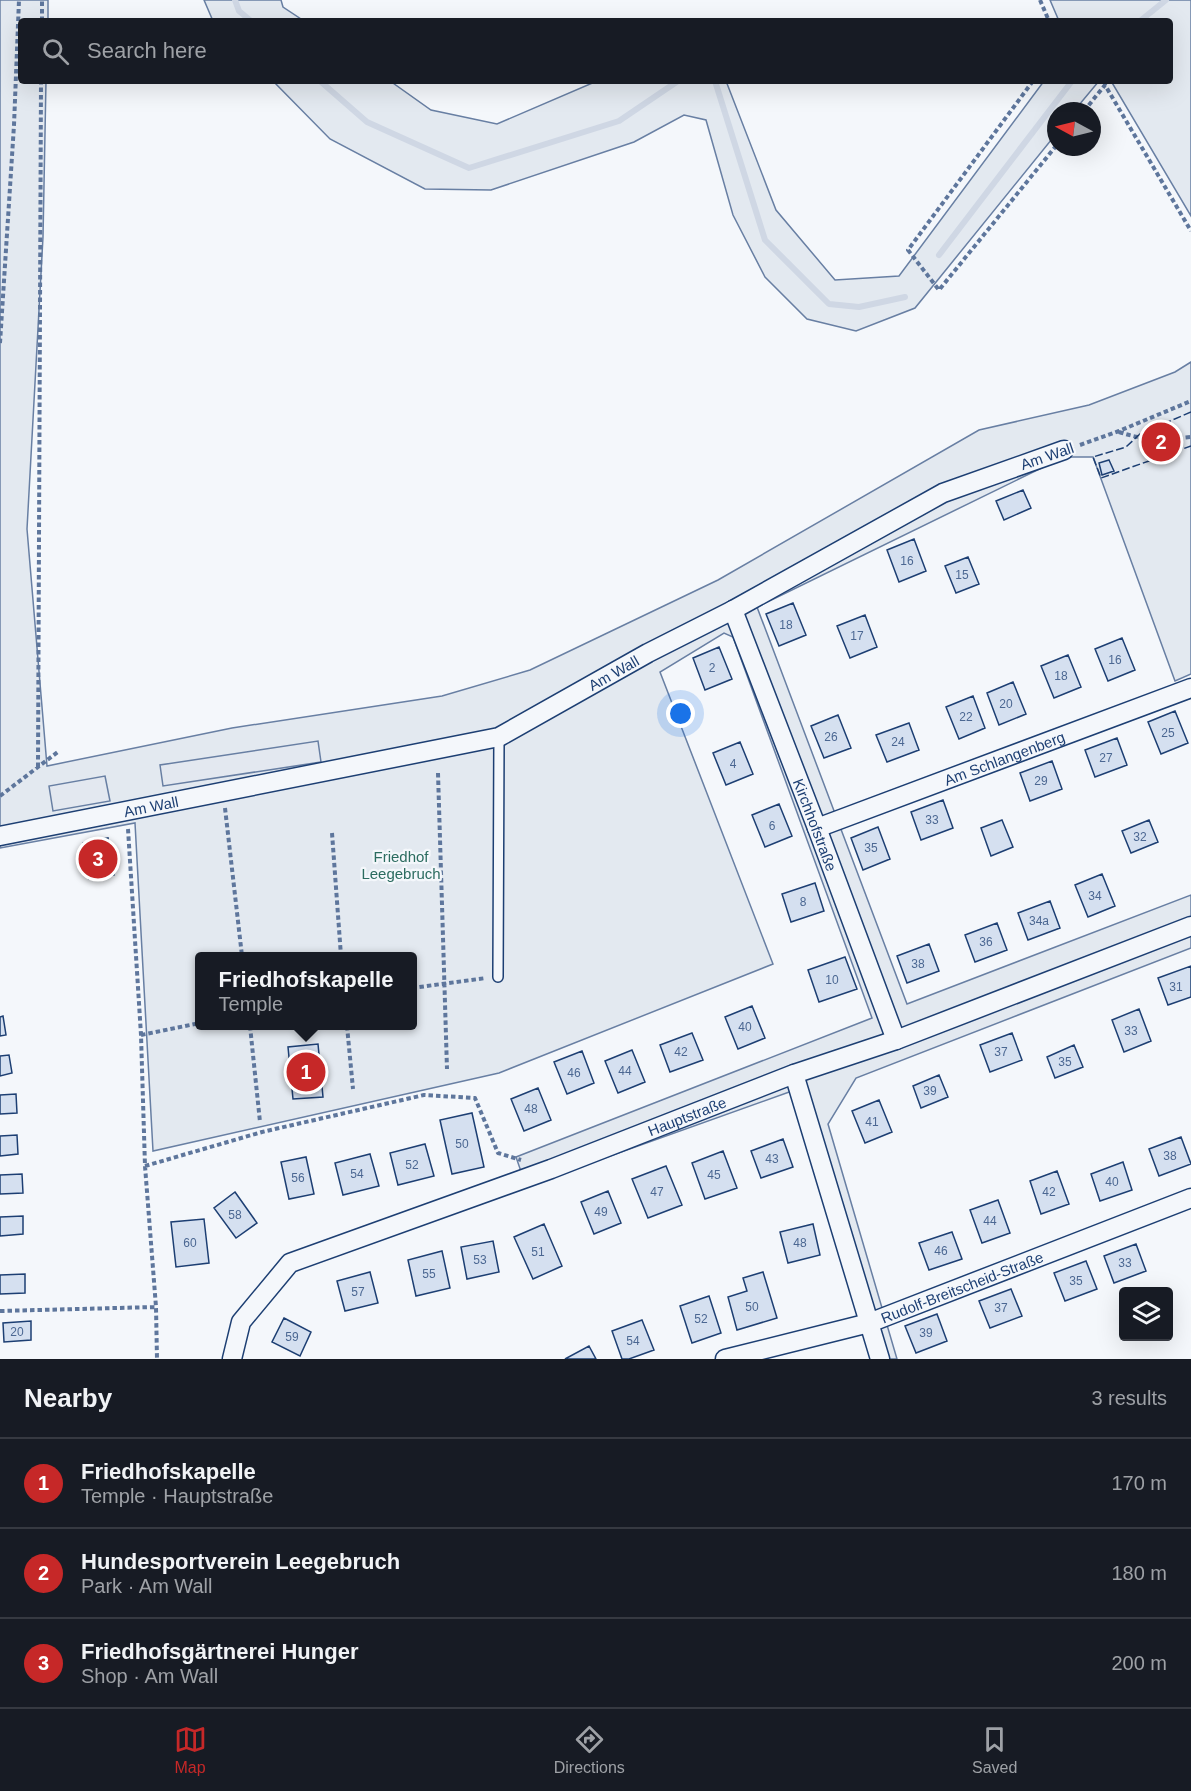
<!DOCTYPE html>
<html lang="en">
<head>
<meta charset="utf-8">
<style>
	body { margin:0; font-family:Helvetica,sans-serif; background:#20242c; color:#f1f3f6 }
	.controls { position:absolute; right:18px; bottom:18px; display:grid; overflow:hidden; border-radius:6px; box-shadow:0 6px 24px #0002 }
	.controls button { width:54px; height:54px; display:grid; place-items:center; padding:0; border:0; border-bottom:2px solid #363941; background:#171b24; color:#f1f3f6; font:30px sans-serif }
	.compass { position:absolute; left:1047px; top:102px; width:54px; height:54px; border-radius:50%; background:#171b24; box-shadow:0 6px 24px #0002; rotate:277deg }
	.you { position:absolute; left:681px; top:714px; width:21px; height:21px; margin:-15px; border:4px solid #fff; border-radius:50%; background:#1a73e8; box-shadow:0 0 0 9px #1a73e833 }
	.badge { display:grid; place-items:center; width:39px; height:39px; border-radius:50%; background:#c62828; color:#fff; font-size:20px; font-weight:700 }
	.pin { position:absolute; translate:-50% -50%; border:3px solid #fff; box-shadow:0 2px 6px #0006 }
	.popup { position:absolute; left:195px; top:952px; width:222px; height:78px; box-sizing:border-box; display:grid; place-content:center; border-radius:6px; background:#171b24; filter:drop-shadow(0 2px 4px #0005); font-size:20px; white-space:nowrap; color:#9ea1a6 }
	.popup b { font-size:22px; color:#f1f3f6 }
	.popup::after { content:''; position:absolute; left:50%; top:100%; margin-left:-12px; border:12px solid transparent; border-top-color:#171b24 }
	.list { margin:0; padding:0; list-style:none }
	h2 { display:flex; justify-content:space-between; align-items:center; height:78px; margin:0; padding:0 24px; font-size:26px }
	h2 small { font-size:20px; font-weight:400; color:#9ea1a6 }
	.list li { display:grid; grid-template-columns:39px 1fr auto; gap:18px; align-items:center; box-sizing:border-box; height:90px; padding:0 24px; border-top:2px solid #363941 }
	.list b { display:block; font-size:22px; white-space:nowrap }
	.list p { margin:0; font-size:20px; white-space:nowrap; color:#9ea1a6 }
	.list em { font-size:20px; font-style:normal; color:#9ea1a6 }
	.icon { flex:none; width:33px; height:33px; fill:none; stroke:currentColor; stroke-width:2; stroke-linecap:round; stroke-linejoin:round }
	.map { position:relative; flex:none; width:1191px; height:1359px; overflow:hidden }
	.search { position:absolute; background:#171b24; box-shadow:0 6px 24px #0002; left:18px; right:18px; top:18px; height:66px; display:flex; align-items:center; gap:15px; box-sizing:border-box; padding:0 21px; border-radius:6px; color:#9ea1a6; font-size:22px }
	.sheet { height:348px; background:#171b24 }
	nav { display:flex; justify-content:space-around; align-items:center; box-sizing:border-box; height:84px; border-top:2px solid #363941; background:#171b24; font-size:16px; color:#9ea1a6 }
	nav a { display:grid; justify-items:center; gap:3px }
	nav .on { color:#c62828 }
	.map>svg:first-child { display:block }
	.green { fill:#e3e9f0; stroke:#687fa3; stroke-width:1.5; fill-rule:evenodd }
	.parking { fill:#e3e8f0; stroke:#687fa3; stroke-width:1.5 }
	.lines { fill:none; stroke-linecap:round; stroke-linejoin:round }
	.stream { stroke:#cfd7e4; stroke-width:6 }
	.building { fill:#d5e0f0; stroke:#1d3f73; stroke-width:1.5 }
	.lane-casing { stroke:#1d3f73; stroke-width:12 }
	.street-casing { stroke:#1d3f73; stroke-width:21 }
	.path { stroke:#5e769c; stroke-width:4; stroke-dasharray:4.5 3; stroke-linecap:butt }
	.lane { stroke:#f4f7fb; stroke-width:9 }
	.street { stroke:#f4f7fb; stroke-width:18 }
	.fence { stroke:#1d3f73; stroke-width:1.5; stroke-dasharray:8 3; stroke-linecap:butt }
	.labels { text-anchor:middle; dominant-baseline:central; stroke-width:4.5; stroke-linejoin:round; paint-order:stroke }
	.number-label { font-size:12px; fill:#4b6792 }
	.street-label { font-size:15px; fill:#1d3f73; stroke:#f4f7fb }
	.park-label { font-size:15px; fill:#2c6c60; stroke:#f4f7fb }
</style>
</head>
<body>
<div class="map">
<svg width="1191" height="1359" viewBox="0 0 1191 1359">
	<rect width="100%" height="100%" fill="#f4f7fb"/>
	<path class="green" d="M0,0H48V21H21V81H46L43,237L27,529L47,766L232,728L442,696L530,670L718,580L979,430L1089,405L1175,372L1191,362V674L1175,681L1093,457H1064L757,607L907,1004L1191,895V948L856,1078L828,1124L897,1359H873L792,1091L526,1186L516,1157L872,1018L733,637L724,633L660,672L773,964L499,1073L153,1151L135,823L0,848ZM200,956H412V1026H200Z
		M204,0H281L283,7L304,21H213Z
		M1050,0H1191V216L1111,81H1170V21H1059Z
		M273,81H390L431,110L497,124L597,81H726L776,210L835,280L899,276L1044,81H1099L1074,111H1056V134L915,308L856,331L807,319L765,277L733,215L706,120L684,115L634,142L491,190L425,189L330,139Z"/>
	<path class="parking" d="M318,741L321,762L163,786L160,765Z
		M105,776L110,801L53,811L49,786Z"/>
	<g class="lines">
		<path class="stream" d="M235,0L239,11L251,21
			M1140,21L1166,0
			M320,81L367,122L469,168L619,121L678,81
			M715,81L765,240L829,304L859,307L905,297
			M939,255L1072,81"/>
	</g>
	<path class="building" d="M1109,460L1114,471L1102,475L1099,463Z
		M1023,490L1031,508L1004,520L996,501Z
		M914,539L926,571L899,582L887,550Z
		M968,557L979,584L956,593L945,566Z
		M793,603L806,635L779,646L766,614Z
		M865,615L877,647L850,658L837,626Z
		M1122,638L1135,670L1108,681L1095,649Z
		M719,647L732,679L705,690L693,658Z
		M1068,655L1081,687L1054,698L1041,666Z
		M1013,682L1026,714L999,725L987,693Z
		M973,696L985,728L959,739L946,707Z
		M1175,711L1188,743L1161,754L1148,722Z
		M838,715L851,748L824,758L811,726Z
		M909,723L919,750L887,762L876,735Z
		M1117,738L1127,765L1095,777L1085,750Z
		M740,742L753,774L726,785L713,753Z
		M1052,761L1062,789L1030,801L1020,773Z
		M943,800L953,828L921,840L911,812Z
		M779,804L792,836L765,847L752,815Z
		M1002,820L1013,847L991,856L981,828Z
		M1149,820L1158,842L1131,853L1122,831Z
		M878,827L890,859L863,870L851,838Z
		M108,838L114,875L89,879L83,843Z
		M1102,874L1115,906L1088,917L1075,885Z
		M815,883L824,911L791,922L782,894Z
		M1050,901L1060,928L1028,940L1018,913Z
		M997,923L1007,950L975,962L965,935Z
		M929,944L939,971L907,983L897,956Z
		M845,957L857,989L819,1002L808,970Z
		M1191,966V997L1168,1005L1158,978Z
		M752,1006L765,1038L738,1049L725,1017Z
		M1139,1009L1151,1041L1124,1052L1112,1020Z
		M3,1016L6,1035L0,1036V1017Z
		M692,1033L703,1060L670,1072L660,1045Z
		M1012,1033L1022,1060L990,1072L980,1045Z
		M318,1044L323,1097L293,1099L288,1047Z
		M1074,1045L1083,1067L1055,1078L1047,1057Z
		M632,1050L645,1082L618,1093L605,1061Z
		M582,1051L594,1083L567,1094L554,1062Z
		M9,1055L12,1073L0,1076V1056Z
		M939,1075L948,1097L921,1108L913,1086Z
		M538,1088L551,1120L524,1131L511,1099Z
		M16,1094L17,1113L0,1114V1095Z
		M879,1100L892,1132L865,1143L852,1111Z
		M472,1113L484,1167L452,1174L440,1120Z
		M17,1135L18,1154L0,1156V1136Z
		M1181,1137L1191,1164L1159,1176L1149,1149Z
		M783,1139L793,1167L761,1178L751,1151Z
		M425,1144L434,1176L398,1185L390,1153Z
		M723,1151L737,1188L705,1199L692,1163Z
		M370,1154L379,1186L343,1195L335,1163Z
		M306,1157L314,1194L289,1199L281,1162Z
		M1123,1162L1132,1190L1100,1201L1091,1174Z
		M666,1166L682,1205L648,1218L632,1179Z
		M1057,1171L1069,1204L1041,1214L1030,1181Z
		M22,1174L23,1193L0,1194V1175Z
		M608,1191L621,1223L594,1234L581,1202Z
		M235,1192L257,1223L236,1238L214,1208Z
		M998,1200L1010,1233L982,1243L970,1210Z
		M23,1216V1234L0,1236V1217Z
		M204,1219L209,1263L176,1267L171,1222Z
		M544,1224L562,1266L533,1279L514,1237Z
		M813,1224L820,1255L788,1263L780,1232Z
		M952,1232L962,1259L929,1270L919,1243Z
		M493,1241L499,1272L467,1279L461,1247Z
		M1136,1244L1146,1271L1114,1283L1104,1256Z
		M442,1251L450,1288L416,1296L408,1260Z
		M1086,1261L1097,1289L1065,1301L1054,1273Z
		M370,1272L378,1303L345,1311L337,1281Z
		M763,1272L777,1318L737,1330L728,1297L747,1291L743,1278Z
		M25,1274V1293L0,1294V1275Z
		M1011,1289L1022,1316L990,1328L979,1301Z
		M709,1296L721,1333L692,1343L680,1306Z
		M937,1314L947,1341L916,1353L905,1326Z
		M284,1318L311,1332L300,1356L272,1342Z
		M642,1320L654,1350L629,1359H622L612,1331Z
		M31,1321V1340L4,1342L3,1323Z
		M589,1346L596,1359H565Z"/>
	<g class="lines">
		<g class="lane-casing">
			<path id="lane" d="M498,977L499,737"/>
		</g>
		<g class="street-casing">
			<g id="street">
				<path id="s1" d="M733,610L817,828L896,1040"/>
				<path id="s2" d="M817,828L1191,688"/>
				<path id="s3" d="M0,836L499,737L648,653L733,610L943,493L1064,450"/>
				<path d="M794,1074L880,1359"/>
				<path id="s4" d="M232,1359L241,1322L290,1263L551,1169L794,1074L896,1040L1191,926"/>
				<path id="s5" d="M725,1359L869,1323L1191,1198"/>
			</g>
		</g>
		<path class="path" d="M1040,0L1049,21
			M42,21V0
			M1033,81L908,250L939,290L1056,146
			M1084,111L1105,85L1191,231
			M0,343L14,125L19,0
			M1119,432C1146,441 1163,440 1191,437
			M1080,445L1119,431L1191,401
			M38,767L41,81
			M438,773L447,1069
			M0,796L59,751
			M225,808L242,956
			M128,829L141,1035L145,1166L156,1307L157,1359
			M332,833L341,956
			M412,988L486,978
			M250,1026L260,1122
			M347,1026L353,1089
			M141,1035L200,1023
			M145,1166L262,1132L424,1095L475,1098L498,1153L521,1160
			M0,1311L156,1307"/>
		<use href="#lane" class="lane"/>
		<use href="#street" class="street"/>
		<path class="fence" d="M1191,412L1140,434L1126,447L1093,457L1101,478L1191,446"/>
	</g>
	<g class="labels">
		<g class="number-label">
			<text x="907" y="561">16</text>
			<text x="962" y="575">15</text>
			<text x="786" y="625">18</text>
			<text x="857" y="636">17</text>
			<text x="1115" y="660">16</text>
			<text x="712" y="668">2</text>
			<text x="1061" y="676">18</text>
			<text x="1006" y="704">20</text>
			<text x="966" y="717">22</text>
			<text x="1168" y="733">25</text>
			<text x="831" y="737">26</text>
			<text x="898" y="742">24</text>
			<text x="1106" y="758">27</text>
			<text x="733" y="764">4</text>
			<text x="1041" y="781">29</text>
			<text x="932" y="820">33</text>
			<text x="772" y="826">6</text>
			<text x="1140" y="837">32</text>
			<text x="871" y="848">35</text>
			<text x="1095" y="896">34</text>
			<text x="803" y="902">8</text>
			<text x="1039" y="921">34a</text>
			<text x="986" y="942">36</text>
			<text x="918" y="964">38</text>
			<text x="832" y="980">10</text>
			<text x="1176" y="987">31</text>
			<text x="745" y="1027">40</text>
			<text x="1131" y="1031">33</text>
			<text x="681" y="1052">42</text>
			<text x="1001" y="1052">37</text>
			<text x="1065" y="1062">35</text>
			<text x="625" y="1071">44</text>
			<text x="574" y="1073">46</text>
			<text x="930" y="1091">39</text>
			<text x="531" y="1109">48</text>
			<text x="872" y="1122">41</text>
			<text x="462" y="1144">50</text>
			<text x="1170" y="1156">38</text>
			<text x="772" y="1159">43</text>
			<text x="412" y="1165">52</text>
			<text x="357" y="1174">54</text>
			<text x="714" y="1175">45</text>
			<text x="298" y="1178">56</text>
			<text x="1112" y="1182">40</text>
			<text x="657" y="1192">47</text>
			<text x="1049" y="1192">42</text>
			<text x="601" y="1212">49</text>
			<text x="235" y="1215">58</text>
			<text x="990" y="1221">44</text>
			<text x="190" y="1243">60</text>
			<text x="800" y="1243">48</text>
			<text x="941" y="1251">46</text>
			<text x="538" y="1252">51</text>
			<text x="480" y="1260">53</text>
			<text x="1125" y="1263">33</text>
			<text x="429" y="1274">55</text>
			<text x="1076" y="1281">35</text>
			<text x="358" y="1292">57</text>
			<text x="752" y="1307">50</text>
			<text x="1001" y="1308">37</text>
			<text x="701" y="1319">52</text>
			<text x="17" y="1332">20</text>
			<text x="926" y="1333">39</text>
			<text x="292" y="1337">59</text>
			<text x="633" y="1341">54</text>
		</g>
		<g class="street-label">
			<text transform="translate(1047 456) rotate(-19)">Am Wall</text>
			<text stroke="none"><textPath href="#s3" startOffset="640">Am Wall</textPath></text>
			<text stroke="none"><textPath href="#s2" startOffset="200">Am Schlangenberg</textPath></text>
			<text stroke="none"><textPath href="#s3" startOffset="154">Am Wall</textPath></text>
			<text stroke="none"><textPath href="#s1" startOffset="230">Kirchhofstraße</textPath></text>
			<text stroke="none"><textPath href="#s4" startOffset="538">Hauptstraße</textPath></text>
			<text stroke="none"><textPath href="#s5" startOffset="248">Rudolf-Breitscheid-Straße</textPath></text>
		</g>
		<g class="park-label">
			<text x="401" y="856">Friedhof<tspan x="401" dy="17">Leegebruch</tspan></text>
		</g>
	</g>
</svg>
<div class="controls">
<button><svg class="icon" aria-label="layers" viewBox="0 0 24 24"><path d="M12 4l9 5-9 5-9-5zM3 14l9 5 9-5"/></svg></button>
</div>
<svg class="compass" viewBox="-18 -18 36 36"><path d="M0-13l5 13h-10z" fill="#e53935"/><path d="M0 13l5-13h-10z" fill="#9ea1a6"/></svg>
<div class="you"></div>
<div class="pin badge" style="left:306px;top:1072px">1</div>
<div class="popup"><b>Friedhofskapelle</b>Temple</div>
<div class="pin badge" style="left:1161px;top:442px">2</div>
<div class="pin badge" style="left:98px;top:859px">3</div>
<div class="search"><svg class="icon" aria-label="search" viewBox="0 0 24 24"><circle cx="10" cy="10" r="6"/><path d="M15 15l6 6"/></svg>Search here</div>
</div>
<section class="sheet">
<h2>Nearby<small>3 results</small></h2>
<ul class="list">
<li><span class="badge">1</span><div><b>Friedhofskapelle</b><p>Temple · Hauptstraße</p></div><em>170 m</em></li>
<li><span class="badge">2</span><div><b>Hundesportverein Leegebruch</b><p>Park · Am Wall</p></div><em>180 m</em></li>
<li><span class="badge">3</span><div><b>Friedhofsgärtnerei Hunger</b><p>Shop · Am Wall</p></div><em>200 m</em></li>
</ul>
</section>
<nav>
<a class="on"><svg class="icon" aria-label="map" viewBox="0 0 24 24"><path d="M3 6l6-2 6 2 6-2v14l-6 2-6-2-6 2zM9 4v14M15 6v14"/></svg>Map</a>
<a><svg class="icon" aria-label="directions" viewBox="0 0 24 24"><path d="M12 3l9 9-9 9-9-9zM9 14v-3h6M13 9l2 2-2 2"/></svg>Directions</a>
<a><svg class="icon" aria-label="saved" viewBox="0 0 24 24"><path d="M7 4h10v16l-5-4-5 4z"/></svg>Saved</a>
</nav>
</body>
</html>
